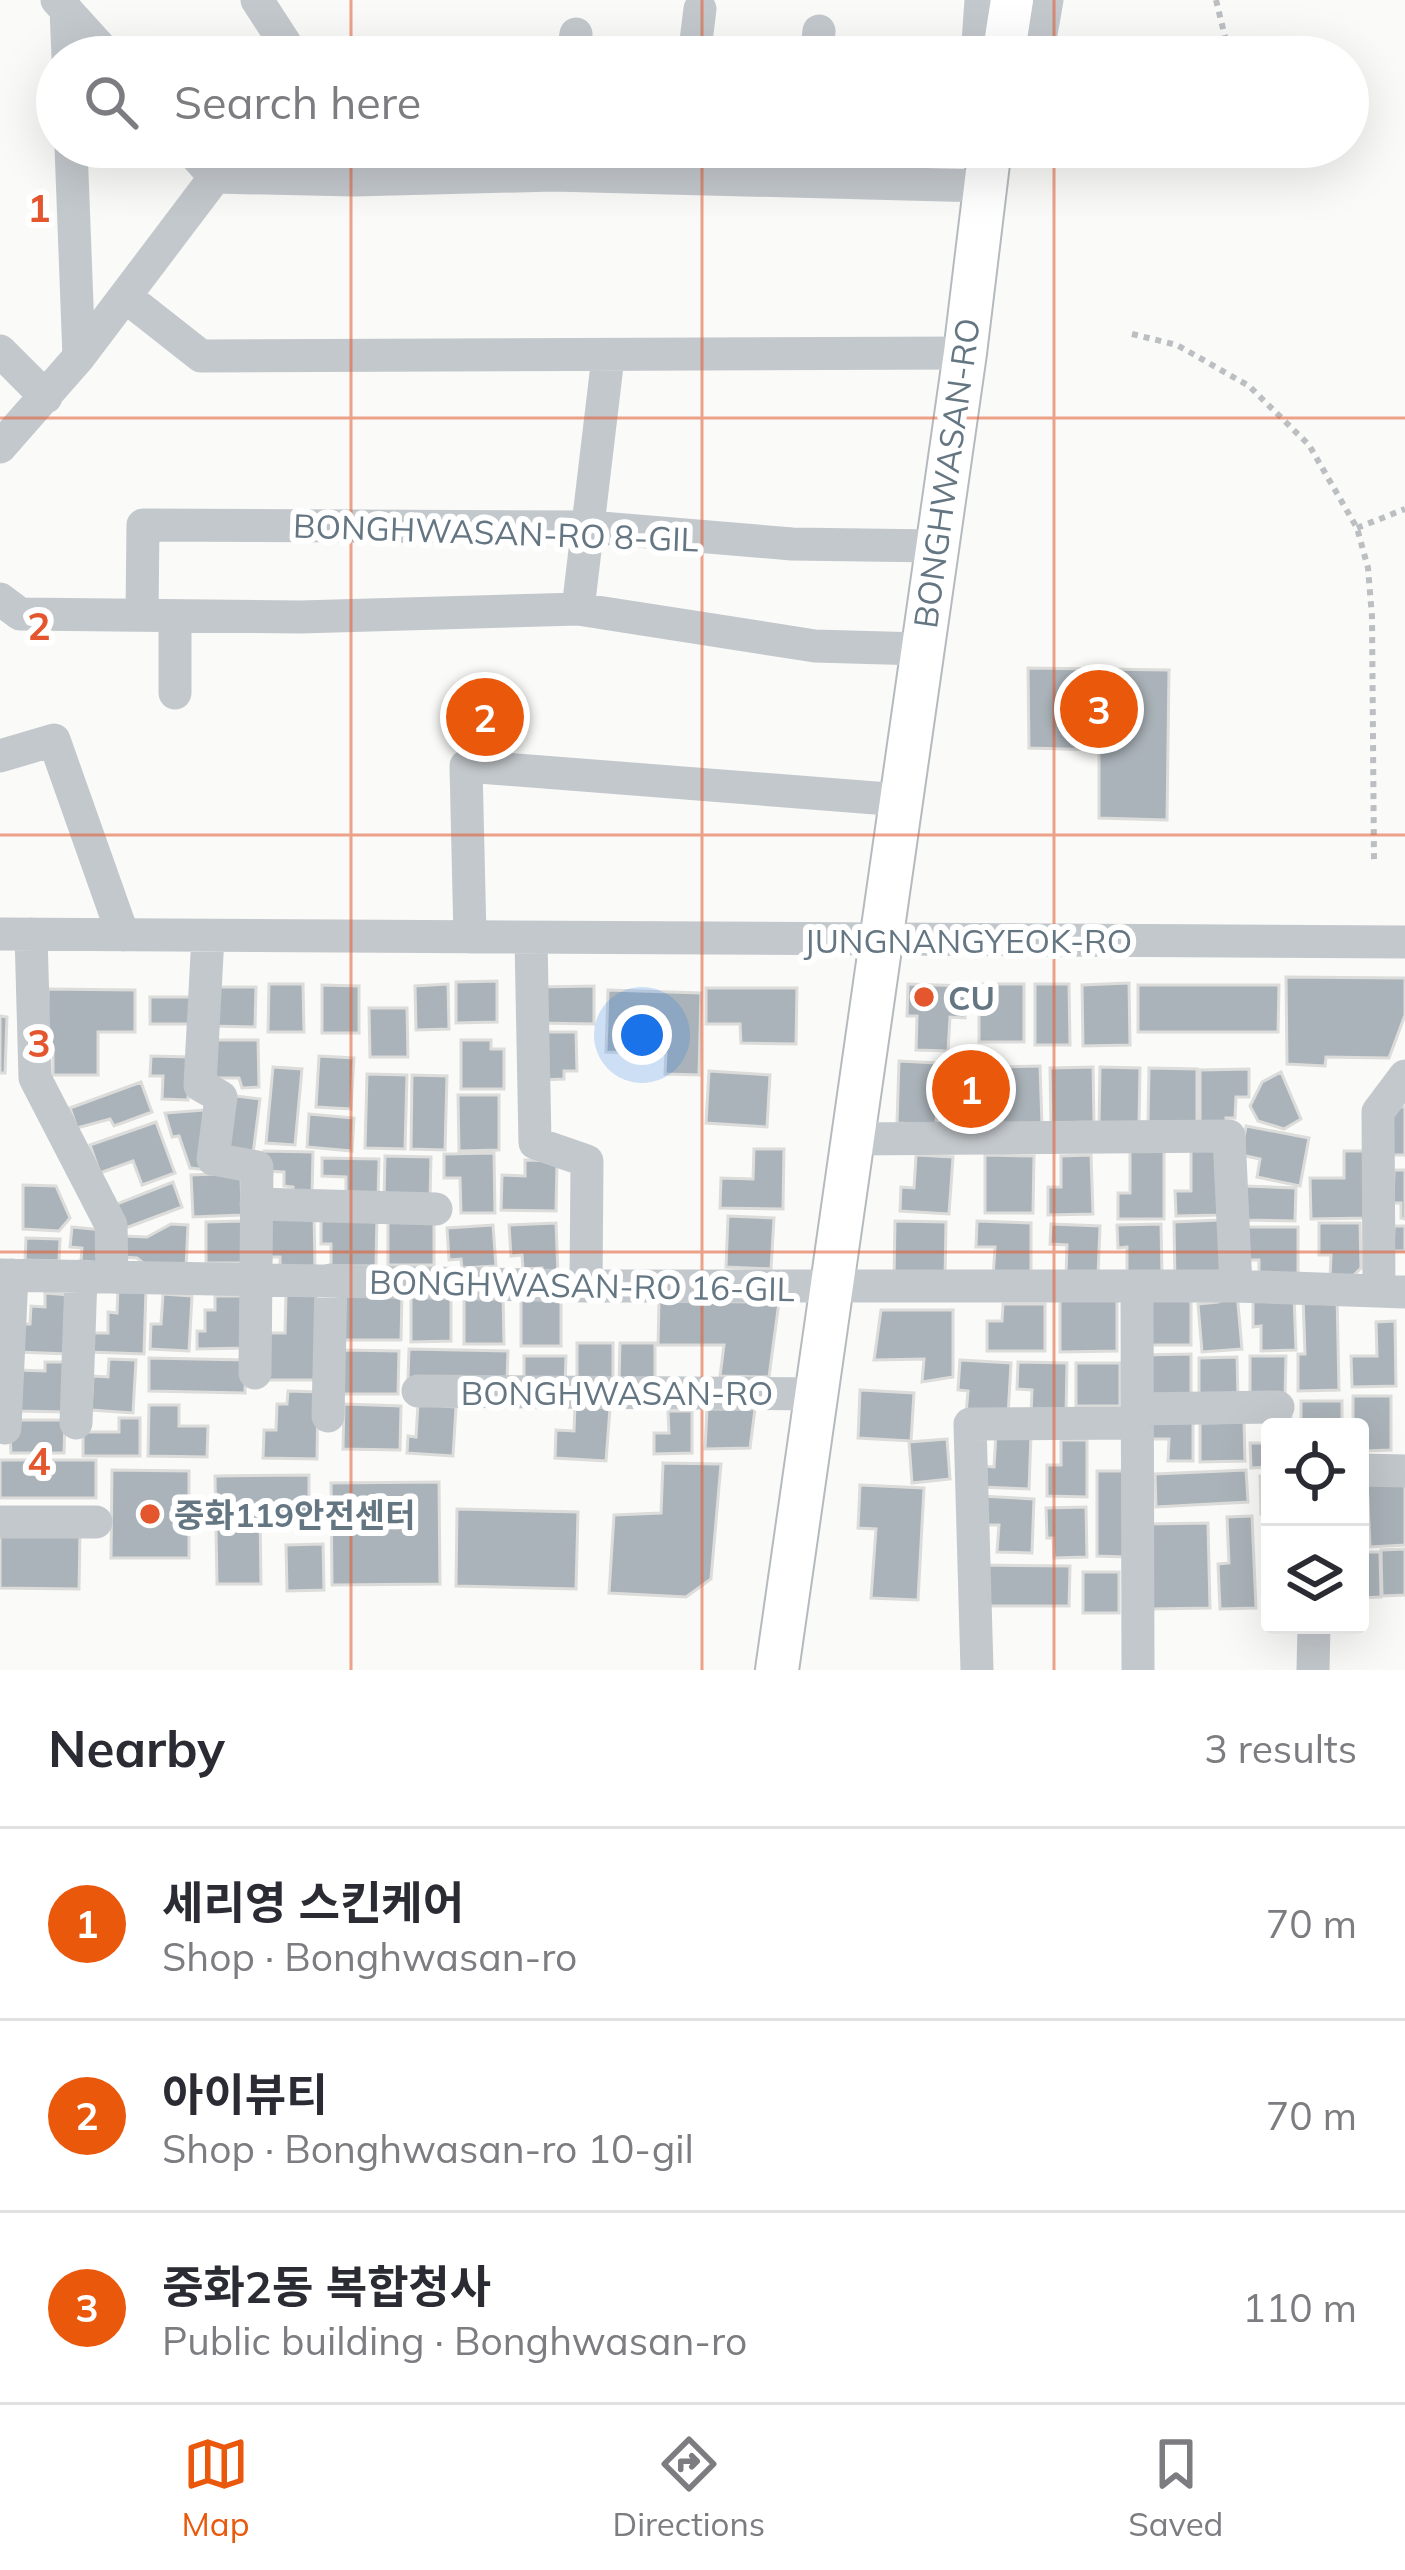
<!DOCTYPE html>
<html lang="en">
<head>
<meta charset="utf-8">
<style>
	body { margin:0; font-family:Mulish,"Noto Sans KR",sans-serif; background:#f7f7f7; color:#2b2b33 }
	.controls { position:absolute; right:36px; bottom:36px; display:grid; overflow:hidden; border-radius:12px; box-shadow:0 12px 48px #0002 }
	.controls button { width:108px; height:108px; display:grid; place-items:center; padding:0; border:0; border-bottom:3px solid #e1e1e2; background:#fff; color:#2b2b33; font:60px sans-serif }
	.you { position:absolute; left:642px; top:1035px; width:42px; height:42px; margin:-30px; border:9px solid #fff; border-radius:50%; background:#1a73e8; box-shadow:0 0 0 18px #1a73e833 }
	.badge { display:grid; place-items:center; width:78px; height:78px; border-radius:50%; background:#ea580c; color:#fff; font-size:39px; font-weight:700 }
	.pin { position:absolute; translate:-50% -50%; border:6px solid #fff; box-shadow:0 3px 12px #0006 }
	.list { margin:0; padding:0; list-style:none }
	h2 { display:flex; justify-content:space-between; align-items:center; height:156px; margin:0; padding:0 48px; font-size:51px }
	h2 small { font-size:39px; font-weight:400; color:#7c7c81 }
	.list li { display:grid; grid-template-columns:78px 1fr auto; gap:36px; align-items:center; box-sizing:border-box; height:192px; padding:0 48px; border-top:3px solid #e1e1e2 }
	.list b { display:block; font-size:45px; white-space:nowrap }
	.list p { margin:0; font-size:39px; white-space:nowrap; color:#7c7c81 }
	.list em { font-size:39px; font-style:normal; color:#7c7c81 }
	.icon { flex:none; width:66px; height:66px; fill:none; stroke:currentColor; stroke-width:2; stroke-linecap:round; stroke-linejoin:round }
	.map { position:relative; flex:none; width:1405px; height:1670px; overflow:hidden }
	.search { position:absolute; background:#fff; box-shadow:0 12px 48px #0002; left:36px; right:36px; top:36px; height:132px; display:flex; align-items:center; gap:30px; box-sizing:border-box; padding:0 42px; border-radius:66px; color:#7c7c81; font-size:45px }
	.sheet { height:732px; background:#fff }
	nav { display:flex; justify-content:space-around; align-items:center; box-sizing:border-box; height:168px; border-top:3px solid #e1e1e2; background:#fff; font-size:33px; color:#7c7c81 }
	nav a { display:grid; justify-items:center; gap:6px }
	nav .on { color:#ea580c }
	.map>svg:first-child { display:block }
	.building { fill:#aab3b9; stroke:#dcdcda; stroke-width:3 }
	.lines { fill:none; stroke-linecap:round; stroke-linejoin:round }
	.major-casing { stroke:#b5babe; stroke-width:46 }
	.path { stroke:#bbbfc2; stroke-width:6; stroke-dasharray:6 6; stroke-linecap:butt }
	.minor { stroke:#c3c8cc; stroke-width:33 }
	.major { stroke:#fff; stroke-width:42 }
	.grid { fill:none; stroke:#e4572e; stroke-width:3; stroke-opacity:0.55 }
	.poi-dot { fill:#e4572e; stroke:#fff; stroke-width:4.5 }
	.labels { text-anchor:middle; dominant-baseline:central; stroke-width:12; stroke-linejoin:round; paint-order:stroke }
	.street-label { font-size:33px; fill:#657683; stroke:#fff }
	.poi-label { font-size:33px; font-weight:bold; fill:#657683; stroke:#fff; text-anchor:start }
	.grid-label { font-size:39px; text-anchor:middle; font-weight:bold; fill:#e4572e; stroke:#fff; stroke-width:12; stroke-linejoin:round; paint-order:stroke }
</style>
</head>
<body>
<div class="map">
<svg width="1405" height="1670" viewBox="0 0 1405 1670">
	<rect width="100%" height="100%" fill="#fafaf8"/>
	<path class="building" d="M1028,668L1169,670L1167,820L1099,818V750L1029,748Z
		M1286,977L1405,978V1015L1389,1058L1326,1057L1325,1066L1287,1064Z
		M497,981V1022L456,1023V982Z
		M1129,983L1130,1045L1083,1046L1082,985Z
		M269,984H303L304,1032H268Z
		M448,984L449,1029L416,1030L415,986Z
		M908,984L966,986L965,1018L950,1017L948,1051L916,1050L917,1016H907Z
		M979,984H1024V1042H979Z
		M1035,984H1069L1070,1045H1035Z
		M322,985L359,986V1033H322Z
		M1138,985H1279L1278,1032H1138Z
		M594,986V1024L541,1023L540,987Z
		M213,987H256L255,1027L213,1026Z
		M706,988H797L796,1044L741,1043L740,1024H706Z
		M48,989L135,990V1032H98V1075H53V1050H47Z
		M608,990L701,993L699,1075L665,1074L666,1054L606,1052Z
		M150,997H193V1024H150Z
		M369,1008H407L408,1057H370Z
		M0,1016L7,1017L5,1073H0Z
		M540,1032H576L577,1071H564V1079L541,1080Z
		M211,1040H258L259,1087L242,1088L239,1078H211Z
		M461,1040H491V1049H504V1089H461Z
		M151,1056L190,1057L188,1100L162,1099L163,1076H150Z
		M319,1056L354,1058L351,1109L316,1107Z
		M899,1061L938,1063L936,1125L897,1123Z
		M954,1064H996L995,1127H966V1118H954Z
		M1040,1066L1042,1125L1002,1126L1001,1067Z
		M273,1067L302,1069L295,1145L266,1143Z
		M1093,1067L1094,1122L1051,1123L1050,1068Z
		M1100,1067L1140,1068L1139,1125L1099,1124Z
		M1149,1068L1197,1069V1123L1148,1122Z
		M1249,1069V1097H1236L1235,1118H1226L1227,1127H1200V1070Z
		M709,1071L770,1075L767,1127L706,1123Z
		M1281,1072L1301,1119L1284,1129L1258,1121L1250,1106L1262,1082Z
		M367,1074L407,1075L405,1149L365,1148Z
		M412,1075L447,1076L445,1150L411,1149Z
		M141,1082L152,1112L114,1126L110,1119L77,1128L70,1108Z
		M228,1095L260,1099L253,1154L222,1151Z
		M458,1095H499V1150L459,1151Z
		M1392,1106L1405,1107V1155H1391Z
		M204,1110L209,1170L190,1168L179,1136L172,1137L165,1113Z
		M309,1114L354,1118L352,1151L307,1147Z
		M156,1122L175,1173L142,1185L133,1161L100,1173L90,1145Z
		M1246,1126L1309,1138L1300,1186L1257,1177L1260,1159L1241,1155Z
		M1220,1147L1221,1215L1176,1216L1175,1191H1191V1148Z
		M754,1149H784L783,1209L720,1208L721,1178L753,1179Z
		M1130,1149H1164V1219H1118V1193H1130Z
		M264,1151L313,1152L312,1198H292L293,1187L284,1186V1172L264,1171Z
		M1344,1151H1368L1369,1218L1311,1219L1310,1178H1344Z
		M494,1153L495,1213H461L460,1178H444V1154Z
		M916,1155L953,1157L949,1214L900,1211L901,1187L914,1188Z
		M985,1155L1034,1156L1033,1213H985Z
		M1091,1155L1093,1214L1048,1215V1187H1061V1156Z
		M385,1156L431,1157L430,1199L384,1197Z
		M322,1158L379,1159L378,1198H346V1177L322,1176Z
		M525,1160L557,1161L556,1211L501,1210L502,1175L525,1176Z
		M1394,1170H1405V1219L1401,1218V1203H1393Z
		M241,1173L242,1215L193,1217L191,1175Z
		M173,1182L182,1207L123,1229L114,1205Z
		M23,1185L56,1186L70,1218L59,1231L23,1229Z
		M1244,1186L1296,1188L1295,1221L1243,1220Z
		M314,1212L315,1271H280V1257H263V1213Z
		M321,1215H377L376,1266H331V1244H321Z
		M728,1216L774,1218L771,1269L726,1267Z
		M388,1218H434V1265H388Z
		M1220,1220L1221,1280L1175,1281L1174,1222Z
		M242,1221V1263H206V1222Z
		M895,1221L946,1222L945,1279L894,1278Z
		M977,1221L1031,1223V1278H993L995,1247H976Z
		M556,1223L558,1274L543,1275L542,1268L523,1269L522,1255L511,1256L509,1225Z
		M1319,1223H1360L1361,1268L1351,1278H1330L1331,1255H1319Z
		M171,1224L188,1225L186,1267L147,1266L137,1258L123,1257L124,1236L147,1237Z
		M1051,1224L1100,1226L1098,1276L1066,1275L1067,1245L1050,1244Z
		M1161,1224L1162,1276L1127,1277V1247L1118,1248L1117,1225Z
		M493,1225L496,1266L462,1268L461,1259L449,1260L447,1228Z
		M1394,1226H1405V1251H1393Z
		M72,1227L103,1230L100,1263L81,1261L82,1248L70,1247Z
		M1243,1227H1298V1275L1259,1276V1260H1243Z
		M26,1238L60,1239L59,1261L25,1260Z
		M118,1288L146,1289L144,1354L89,1352L90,1333H108V1312L117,1313Z
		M338,1292H402L401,1340H338Z
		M1237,1292L1242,1349L1202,1352L1198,1304L1218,1302Z
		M45,1293L70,1295L68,1354L18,1352L20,1324H30L31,1306L45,1307Z
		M411,1293H451V1341L411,1342Z
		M163,1294L192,1296L189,1351L150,1349L151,1324H161Z
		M1147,1294L1191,1295V1345H1146Z
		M286,1295H317V1380H267V1333H285Z
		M503,1295L504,1344H464V1296Z
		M1294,1295L1296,1350L1261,1351V1326L1253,1327V1296Z
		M1337,1295L1339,1390L1298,1391V1354H1305L1303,1296Z
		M215,1296H245L246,1348L197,1349V1331H205V1310H215Z
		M1060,1297H1117V1351L1060,1352Z
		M521,1298H561V1346H521Z
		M659,1301L779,1302L769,1377L720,1376L724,1345H658Z
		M1003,1304H1045V1351H987V1321H1002Z
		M881,1310H953V1377L922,1382L924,1359L874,1360Z
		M1395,1321L1396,1386L1352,1387L1351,1356H1377L1376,1322Z
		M577,1343H613V1384L577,1383Z
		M620,1343H655V1383L619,1382Z
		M409,1349L508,1351L507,1380L408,1378Z
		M341,1350L399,1351L398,1394H341Z
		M1191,1354V1399L1145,1400L1144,1355Z
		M524,1356H566L565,1387H524Z
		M1250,1356H1286L1285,1396H1250Z
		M1237,1357L1238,1398L1199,1399V1358Z
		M149,1358L246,1360L245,1393L149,1391Z
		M109,1359L136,1360L133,1413L91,1410L93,1376L108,1377Z
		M960,1360L1011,1363L1008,1416L966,1414L968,1391L958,1390Z
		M45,1362H69L67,1412L17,1411L18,1370L45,1371Z
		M1018,1362L1067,1363L1066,1416L1031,1415L1032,1390L1017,1389Z
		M1076,1363H1120V1406H1076Z
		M860,1390L914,1393L911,1441L858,1438Z
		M288,1391L318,1392L317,1459L263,1458L264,1430H276L277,1404H287Z
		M1353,1396H1391V1450L1363,1451L1360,1427H1353Z
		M1301,1401H1342V1427H1301Z
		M344,1404L401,1406L400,1450L343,1449Z
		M418,1404L456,1407L453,1456L407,1453L408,1436L416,1437Z
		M149,1405H179V1426H208L207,1457L148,1456Z
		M575,1406L610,1408L606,1461L555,1458L556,1430L574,1431Z
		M707,1409H755L750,1448L705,1449Z
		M668,1411H692V1453L654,1454V1433H669Z
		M1146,1416H1193V1461H1168L1169,1439H1145Z
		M1291,1416L1292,1427H1270V1467L1251,1468L1250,1443H1265L1264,1417Z
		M119,1418H140V1456H83V1432H119Z
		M19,1420H65L64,1453H11L10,1436Z
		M1244,1422L1245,1461L1200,1462V1423Z
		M996,1433L1031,1435L1029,1489L981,1487V1466L994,1467Z
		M947,1439L950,1479L912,1483L909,1442Z
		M1061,1440H1087V1497L1047,1496V1465H1061Z
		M0,1460H96V1498H0Z
		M663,1463L721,1464L711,1579L686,1597L609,1593L614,1515L661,1513Z
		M112,1470L189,1471V1558H111Z
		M1246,1470L1248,1502L1156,1507L1155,1474Z
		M1097,1471H1126L1125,1557L1097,1556Z
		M309,1475V1512L260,1513L261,1584H217L215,1476Z
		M1260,1476H1270V1514H1261Z
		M1405,1478V1545L1370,1547L1367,1480Z
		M439,1482L440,1584L332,1585L331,1483Z
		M860,1485L924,1488L918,1600L871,1598L876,1529L858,1528Z
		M980,1496L1034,1499L1032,1553L997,1552L999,1525H979Z
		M1086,1507L1087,1557L1054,1558L1053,1538H1047L1046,1508Z
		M457,1509L578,1512L576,1589L456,1586Z
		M1252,1516L1256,1608L1220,1609L1218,1564L1229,1563L1227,1517Z
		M1208,1523L1210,1608L1151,1609L1149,1524Z
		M1270,1524V1603H1266L1263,1525Z
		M0,1530L80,1532L79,1589L0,1588Z
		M323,1544L324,1590L287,1591L286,1545Z
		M1405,1549V1595L1382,1596L1381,1550Z
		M1360,1552H1380L1381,1597L1360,1598Z
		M981,1565L1070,1566L1069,1606H981Z
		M1083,1572H1119V1613H1083Z"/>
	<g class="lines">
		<g class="major-casing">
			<path id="major" d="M1003,57L1012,0
				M777,1670L965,353L990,147"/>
		</g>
		<path class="path" d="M1216,0L1226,41L1225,57
			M1132,334L1177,345L1249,386L1309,445L1357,528L1368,568L1372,617L1374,861
			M1357,528L1405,509"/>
		<path class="minor" d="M57,0L109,57
			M257,0L294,57
			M66,9L68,57
			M572,57L576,34
			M694,57L700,9
			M816,57L819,31
			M977,57L981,0
			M1037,57L1047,0
			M71,147L79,357
			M188,147L215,177L354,180L554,175L983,186
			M338,147L354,180
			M679,178L683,147
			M802,181L806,147
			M126,297L201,356L965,353
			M0,351L46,397
			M0,447L79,357L215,177
			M0,599L20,614L300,617L578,609L815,646L921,649
			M578,609L608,357
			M142,614L143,525L589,527L792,544L936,546
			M175,693V616
			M0,756L54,740L123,935
			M0,934L1405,942
			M31,934L35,1078L111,1225L112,1277
			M208,936L200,1085L221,1097L213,1159L257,1167L255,1373
			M470,937L466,766L901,800
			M531,939L535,1143L587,1161L586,1286
			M853,1139L1229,1136L1236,1286
			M256,1204L436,1209
			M0,1275L586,1286H1236L1405,1292
			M1137,1287L1138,1670
			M1379,1291L1378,1112L1405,1076
			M418,1391L817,1394
			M1137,1409L1278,1407
			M328,1416L331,1280
			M76,1423L81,1276
			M5,1428L12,1275
			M1360,1470L1405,1471
			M0,1522H96
			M977,1670L970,1424L1137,1423
			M1313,1670L1314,1625"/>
		<use href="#major" class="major"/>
	</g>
	<path class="grid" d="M351,0V57M702,0V57M1054,0V57M351,147V1670M702,147V1670M1054,147V1670M0,418H1405M0,835H1405M0,1252H1405"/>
	<g class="poi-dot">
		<circle cx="924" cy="997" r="12"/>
		<circle cx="150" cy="1514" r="12"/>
	</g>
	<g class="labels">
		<g class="street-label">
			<text transform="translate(946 473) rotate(-82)">BONGHWASAN-RO</text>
			<text transform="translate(496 532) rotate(2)">BONGHWASAN-RO 8-GIL</text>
			<text x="968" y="940">JUNGNANGYEOK-RO</text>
			<text transform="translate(582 1285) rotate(1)">BONGHWASAN-RO 16-GIL</text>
			<text x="617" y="1392">BONGHWASAN-RO</text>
		</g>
		<g class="poi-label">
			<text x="948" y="997">CU</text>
			<text x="174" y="1514">중화119안전센터</text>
		</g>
	</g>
	<g class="grid-label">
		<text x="39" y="222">1</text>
		<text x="39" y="640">2</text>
		<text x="39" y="1057">3</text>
		<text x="39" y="1475">4</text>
	</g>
</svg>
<div class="controls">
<button><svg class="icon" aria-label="locate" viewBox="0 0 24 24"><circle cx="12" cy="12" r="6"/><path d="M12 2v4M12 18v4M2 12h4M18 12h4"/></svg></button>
<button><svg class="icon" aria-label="layers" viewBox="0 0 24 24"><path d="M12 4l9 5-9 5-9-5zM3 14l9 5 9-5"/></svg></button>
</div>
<div class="you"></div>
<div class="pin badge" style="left:971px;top:1089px">1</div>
<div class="pin badge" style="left:485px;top:717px">2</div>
<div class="pin badge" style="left:1099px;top:709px">3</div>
<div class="search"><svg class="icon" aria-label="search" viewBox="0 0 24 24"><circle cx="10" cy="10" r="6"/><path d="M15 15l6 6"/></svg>Search here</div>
</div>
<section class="sheet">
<h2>Nearby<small>3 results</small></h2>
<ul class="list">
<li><span class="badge">1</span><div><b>세리영 스킨케어</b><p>Shop · Bonghwasan-ro</p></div><em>70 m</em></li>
<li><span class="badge">2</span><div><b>아이뷰티</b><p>Shop · Bonghwasan-ro 10-gil</p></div><em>70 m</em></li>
<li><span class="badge">3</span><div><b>중화2동 복합청사</b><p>Public building · Bonghwasan-ro</p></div><em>110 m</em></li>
</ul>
</section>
<nav>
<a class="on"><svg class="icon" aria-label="map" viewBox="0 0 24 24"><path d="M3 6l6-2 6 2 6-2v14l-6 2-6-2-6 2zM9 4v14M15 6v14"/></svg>Map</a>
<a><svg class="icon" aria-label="directions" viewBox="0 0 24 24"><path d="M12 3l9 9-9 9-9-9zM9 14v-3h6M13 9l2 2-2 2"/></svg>Directions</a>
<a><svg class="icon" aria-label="saved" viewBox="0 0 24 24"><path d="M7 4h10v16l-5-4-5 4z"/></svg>Saved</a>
</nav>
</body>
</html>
